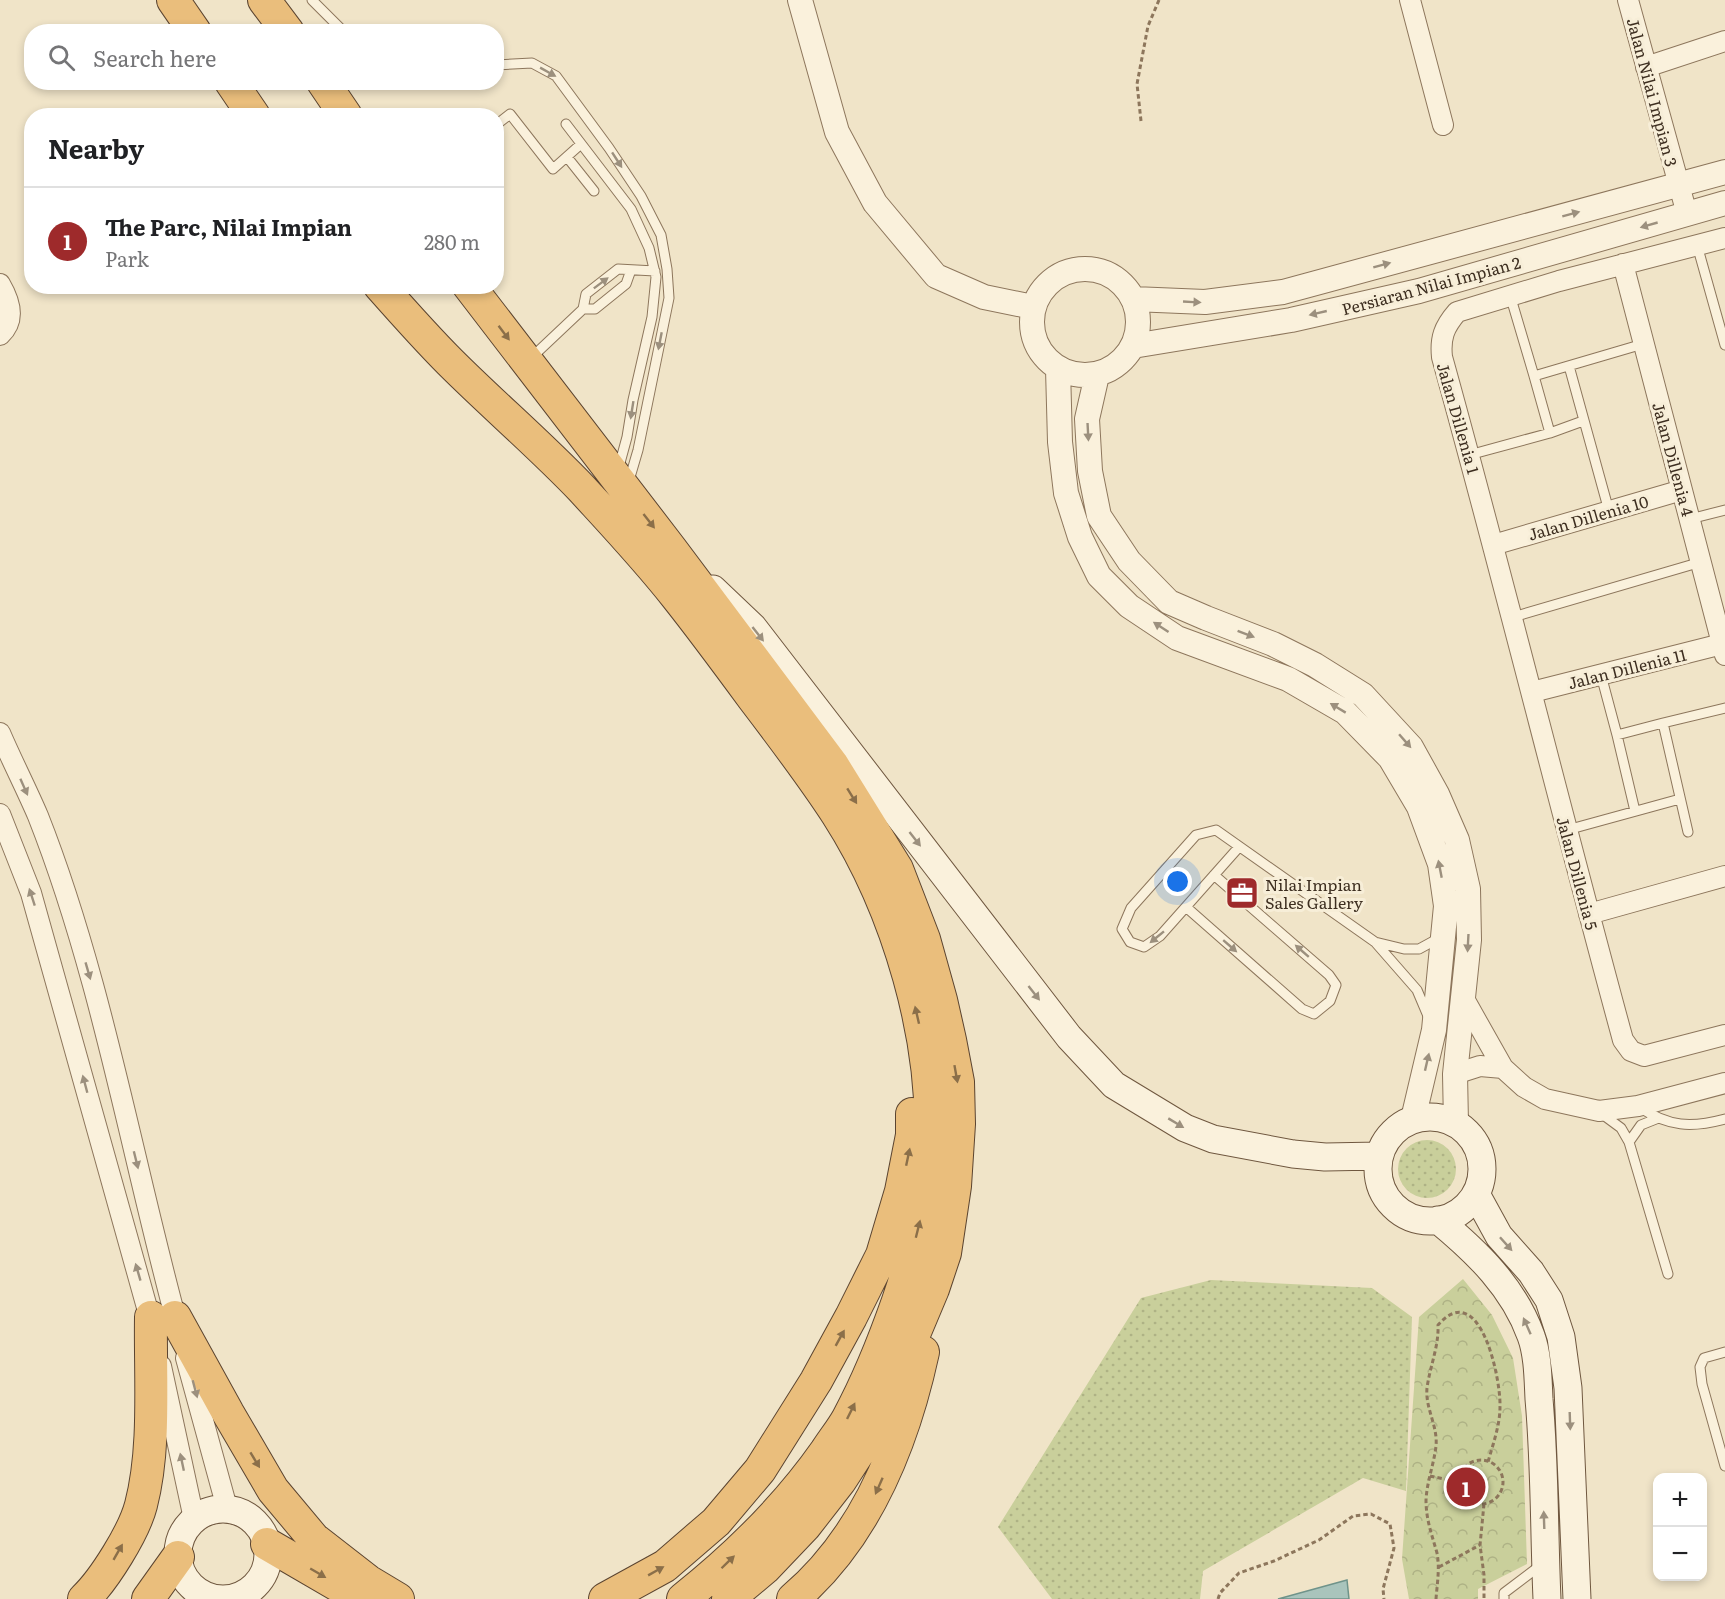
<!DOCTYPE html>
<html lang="en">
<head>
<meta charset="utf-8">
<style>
	body { margin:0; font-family:Literata,serif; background:#f2f2f2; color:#202124 }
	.controls { position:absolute; right:18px; bottom:18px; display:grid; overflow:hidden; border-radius:12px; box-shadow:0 3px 9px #0003 }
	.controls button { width:54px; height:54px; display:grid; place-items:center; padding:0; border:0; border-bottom:2px solid #e0e0e0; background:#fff; color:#202124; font:30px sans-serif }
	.you { position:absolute; left:1178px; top:882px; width:21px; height:21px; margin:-15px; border:4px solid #fff; border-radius:50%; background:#1a73e8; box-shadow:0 0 0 9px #1a73e833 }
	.badge { display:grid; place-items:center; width:39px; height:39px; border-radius:50%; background:#9e2a2b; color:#fff; font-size:20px; font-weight:700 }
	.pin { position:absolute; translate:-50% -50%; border:3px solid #fff; box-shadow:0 2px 6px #0006 }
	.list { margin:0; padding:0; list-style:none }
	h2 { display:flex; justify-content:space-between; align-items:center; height:78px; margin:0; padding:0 24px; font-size:26px }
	h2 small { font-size:20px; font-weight:400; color:#757577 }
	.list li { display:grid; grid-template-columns:39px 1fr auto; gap:18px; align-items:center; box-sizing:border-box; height:108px; padding:0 24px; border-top:2px solid #e0e0e0 }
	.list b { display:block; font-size:22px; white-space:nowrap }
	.list p { margin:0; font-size:20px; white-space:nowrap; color:#757577 }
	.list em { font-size:20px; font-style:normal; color:#757577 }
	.icon { flex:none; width:33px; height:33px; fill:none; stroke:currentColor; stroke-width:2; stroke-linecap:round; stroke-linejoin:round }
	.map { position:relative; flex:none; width:1725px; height:1599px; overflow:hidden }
	.search { position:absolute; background:#fff; box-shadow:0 3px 9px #0003; left:24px; top:24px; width:480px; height:66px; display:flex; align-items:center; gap:15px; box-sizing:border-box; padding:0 21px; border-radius:24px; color:#757577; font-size:22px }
	.panel { position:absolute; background:#fff; box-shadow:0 3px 9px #0003; left:24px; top:108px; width:480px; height:186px; border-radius:24px }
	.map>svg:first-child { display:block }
	.grass { fill:url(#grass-dots) }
	.forest { fill:url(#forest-crowns) }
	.water { fill:#a9c4bc; stroke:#6f938a; stroke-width:1.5 }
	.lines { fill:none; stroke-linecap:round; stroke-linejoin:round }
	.service-casing { stroke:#8d765c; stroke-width:11 }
	.minor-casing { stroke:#8d765c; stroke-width:22 }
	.tertiary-casing { stroke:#8d765c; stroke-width:26 }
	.secondary-casing { stroke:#6f573f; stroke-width:29 }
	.trunk-casing { stroke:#5b4430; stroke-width:34 }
	.path { stroke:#8d765c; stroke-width:3; stroke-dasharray:4.5 3; stroke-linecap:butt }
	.service { stroke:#faf1dc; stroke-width:9 }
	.minor { stroke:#faf1dc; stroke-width:20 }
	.tertiary { stroke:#faf1dc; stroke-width:24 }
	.secondary { stroke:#faf1dc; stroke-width:27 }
	.trunk { stroke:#eabe7c; stroke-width:32 }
	.oneway { fill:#9c907e }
	.oneway2 { fill:#8b6f49 }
	.labels { text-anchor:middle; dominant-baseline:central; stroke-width:6; stroke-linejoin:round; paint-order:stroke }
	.street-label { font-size:16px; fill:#3d2e20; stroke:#f7eed8 }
	.poi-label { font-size:16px; fill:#3d2e20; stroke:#f7eed8; text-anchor:start }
</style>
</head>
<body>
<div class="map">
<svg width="1725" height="1599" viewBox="0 0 1725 1599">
	<defs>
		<pattern id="grass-dots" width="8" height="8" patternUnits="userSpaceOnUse" patternTransform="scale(1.5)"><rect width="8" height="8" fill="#c9cf9b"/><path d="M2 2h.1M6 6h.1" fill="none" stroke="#aeb285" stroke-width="1.8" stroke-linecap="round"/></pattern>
		<pattern id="forest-crowns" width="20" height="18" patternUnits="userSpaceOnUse" patternTransform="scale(1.5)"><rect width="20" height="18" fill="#c9cf9b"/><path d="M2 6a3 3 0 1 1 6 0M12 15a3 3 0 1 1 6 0" fill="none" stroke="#aeb285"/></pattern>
	</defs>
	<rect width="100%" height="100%" fill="#f0e4c8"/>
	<path class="grass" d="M1398 1169a29 29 0 1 1 58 0a29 29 0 1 1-58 0Z
		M1211,1280L1372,1288L1412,1317L1406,1491L1363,1478L1203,1571L1200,1599H1052L998,1527L1141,1298Z"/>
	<path class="forest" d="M1463,1279L1492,1315L1513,1358L1522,1416L1527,1564L1478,1589V1599H1409L1402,1559L1419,1317Z"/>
	<path class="water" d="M1347,1580L1349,1599H1278Z"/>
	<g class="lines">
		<g class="service-casing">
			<path id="service" d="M312,0L344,32
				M496,65L532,63L556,76L609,148L641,196L661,235L667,269L669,298L638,450L628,484
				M566,124L631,209L649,248L656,277L652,317L633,400L627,437L618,470
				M496,125L510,114L553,169L581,144
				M567,157L594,191
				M1697,245L1725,345
				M1510,295L1534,376L1643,344
				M583,309H595L626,284L631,270
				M530,359L583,309L586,294L618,269L655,271
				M1569,366L1609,511
				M1550,433L1583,421
				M1469,455L1550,433L1534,376
				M1690,519L1725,510
				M1513,617L1701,562
				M1601,675L1617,735L1663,723
				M1617,735L1635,811
				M1567,830L1680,799
				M1688,832L1663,723L1725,708
				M1239,847L1160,936L1144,947L1130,942L1122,929L1131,908L1196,835L1216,830L1375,942L1417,990L1428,1016
				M1186,907L1302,1009L1314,1014L1330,1001L1336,985L1329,975L1214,875
				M1375,942L1404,949H1419L1441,937
				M1639,1107C1669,1127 1691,1128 1725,1119
				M1602,1114L1621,1128L1629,1142L1668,1274
				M1629,1142L1641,1125L1656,1119
				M1725,1352L1704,1358L1700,1367L1702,1384L1725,1466
				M1504,1599V1593L1541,1565"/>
		</g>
		<g class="minor-casing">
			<path id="minor" d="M1410,0L1443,125
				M1628,0L1687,214
				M1646,67L1725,41
				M1725,238L1559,281L1457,312C1444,327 1440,338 1442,357C1505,584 1561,813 1623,1040L1631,1051L1644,1056L1725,1035
				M1623,264L1725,655
				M0,284C10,301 16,320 0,335
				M1493,545L1682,490
				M1532,692L1722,644
				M0,733C12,761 26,788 38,816C102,978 132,1159 178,1327
				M0,814L31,893L153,1329
				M1589,914L1725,876
				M1463,997L1503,1068L1524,1087L1545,1099L1599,1111L1638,1106L1725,1083
				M1455,1074L1480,1066L1503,1068
				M186,1358L227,1508
				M161,1366L194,1519"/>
		</g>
		<g class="tertiary-casing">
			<path id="tertiary" d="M800,0L837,132L875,203L936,276L984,297L1033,307
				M1032 322a53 53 0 1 1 106 0a53 53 0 1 1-106 0Z
				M1133,299L1205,302L1283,292L1725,172
				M1133,346L1291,320L1419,291L1725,203
				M1058,369L1060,442L1066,493L1080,537L1099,576L1129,606L1177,638L1288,679L1345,712L1390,758L1419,807L1440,864L1446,906L1434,1030L1413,1119
				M1097,375L1087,419L1090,471L1099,516L1129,561L1169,602L1206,618L1273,644L1315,665L1363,695L1411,747L1437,794L1457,840L1468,889L1469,940L1455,1074L1456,1123"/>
		</g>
		<g class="secondary-casing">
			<path id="secondary" d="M713,589L753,627L1069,1037L1114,1085L1185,1128L1213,1139L1293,1154L1325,1157L1379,1156
				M1378 1169a52 52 0 1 1 104 0a52 52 0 1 1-104 0Z
				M1476,1194L1499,1236L1531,1272L1549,1300L1561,1337L1568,1388L1577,1599
				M1438,1220C1477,1252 1514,1288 1531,1336C1538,1355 1538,1379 1539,1399C1545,1465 1544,1532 1547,1599
				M178 1554a45 45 0 1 1 90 0a45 45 0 1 1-90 0Z"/>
		</g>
		<g class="trunk-casing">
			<path id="trunk" d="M173,0L195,32
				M264,0L288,32
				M231,82L254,116
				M323,82L346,116
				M380,286C403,312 426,338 450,362C493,405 540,445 582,489C614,524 647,559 676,596C703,630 728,664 753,698C782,736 811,774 837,814C898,909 937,1041 930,1154C927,1204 914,1254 898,1301C884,1341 868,1381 848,1418C842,1429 833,1440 826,1451C786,1508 737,1556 683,1599
				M469,286L671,549L832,764L897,869L924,939L941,1000L950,1040L958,1082L959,1124L955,1186L945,1253L933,1289L875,1427L840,1481L805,1526L765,1568L728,1599
				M175,1317L228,1413L273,1490L314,1539L368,1581L398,1599
				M267,1544L353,1594L379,1598
				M84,1599C104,1580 134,1532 141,1505C156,1447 150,1378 151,1317
				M148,1599L178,1557
				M605,1599L665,1566L716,1522L760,1470L816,1381L851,1317L882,1255L901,1191L912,1135V1114
				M793,1599C866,1537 903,1444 923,1352"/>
		</g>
		<path class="path" d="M1141,121L1137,84L1148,26L1159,0
			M1459 1482a22 22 0 1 1 44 0a22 22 0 1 1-44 0Z
			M1430,1476L1459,1482
			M1484,1504L1480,1545L1484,1575V1599
			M1439,1567L1480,1545
			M1218,1599L1220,1593L1239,1573L1274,1561L1319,1540L1353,1516L1371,1514L1390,1524L1394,1548L1383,1589L1384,1599
			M1436,1599C1437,1585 1440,1568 1437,1553C1432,1535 1426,1520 1426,1500C1427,1481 1434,1464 1436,1446C1438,1426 1425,1408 1427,1388C1430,1366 1439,1346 1438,1325C1480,1277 1501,1379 1500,1407C1500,1425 1493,1444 1488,1462"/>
		<use href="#service" class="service"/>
		<use href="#minor" class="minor"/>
		<use href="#tertiary" class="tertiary"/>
		<use href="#secondary" class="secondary"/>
		<use href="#trunk" class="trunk"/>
	</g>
	<defs><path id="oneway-solid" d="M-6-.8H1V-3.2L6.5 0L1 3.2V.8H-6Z" transform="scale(1.5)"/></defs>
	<g class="oneway">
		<use href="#oneway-solid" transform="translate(548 72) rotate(29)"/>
		<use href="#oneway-solid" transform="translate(617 160) rotate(57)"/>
		<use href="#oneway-solid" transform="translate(1571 214) rotate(-15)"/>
		<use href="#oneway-solid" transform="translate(1649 225) rotate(164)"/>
		<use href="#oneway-solid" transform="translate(1382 265) rotate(-15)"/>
		<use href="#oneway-solid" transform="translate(601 283) rotate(-37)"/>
		<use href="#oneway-solid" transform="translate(1192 302) rotate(3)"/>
		<use href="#oneway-solid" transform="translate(1318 313) rotate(167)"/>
		<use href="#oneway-solid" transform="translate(660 341) rotate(101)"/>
		<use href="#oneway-solid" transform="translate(632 410) rotate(99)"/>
		<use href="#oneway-solid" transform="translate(1088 432) rotate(87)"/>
		<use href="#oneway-solid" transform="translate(1161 627) rotate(-147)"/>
		<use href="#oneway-solid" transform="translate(758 634) rotate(52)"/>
		<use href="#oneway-solid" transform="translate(1246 634) rotate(21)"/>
		<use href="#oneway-solid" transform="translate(1338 708) rotate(-149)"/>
		<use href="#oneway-solid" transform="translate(1405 741) rotate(49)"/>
		<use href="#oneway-solid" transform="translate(24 787) rotate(66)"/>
		<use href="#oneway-solid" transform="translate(915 839) rotate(52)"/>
		<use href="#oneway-solid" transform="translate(1440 869) rotate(-101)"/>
		<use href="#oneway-solid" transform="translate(32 897) rotate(-108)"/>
		<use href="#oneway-solid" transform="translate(1157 937) rotate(141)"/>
		<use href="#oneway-solid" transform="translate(1468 943) rotate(93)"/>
		<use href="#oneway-solid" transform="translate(1230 946) rotate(41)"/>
		<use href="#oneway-solid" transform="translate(1302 951) rotate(-139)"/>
		<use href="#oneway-solid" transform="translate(88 971) rotate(74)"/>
		<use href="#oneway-solid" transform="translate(1034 993) rotate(52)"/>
		<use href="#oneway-solid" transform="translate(1427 1062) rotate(-77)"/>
		<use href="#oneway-solid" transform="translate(85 1084) rotate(-105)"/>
		<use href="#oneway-solid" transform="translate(1176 1123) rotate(31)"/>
		<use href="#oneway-solid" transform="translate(136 1160) rotate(76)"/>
		<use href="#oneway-solid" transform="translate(1506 1244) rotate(48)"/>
		<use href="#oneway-solid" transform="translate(138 1272) rotate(-106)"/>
		<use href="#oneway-solid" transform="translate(1527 1326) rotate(-114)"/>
		<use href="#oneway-solid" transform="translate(195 1389) rotate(75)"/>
		<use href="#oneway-solid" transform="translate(1570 1421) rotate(88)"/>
		<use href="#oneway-solid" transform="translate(182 1462) rotate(-102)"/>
		<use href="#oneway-solid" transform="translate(1544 1520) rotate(-92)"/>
	</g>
	<g class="oneway2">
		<use href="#oneway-solid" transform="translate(504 333) rotate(53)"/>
		<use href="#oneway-solid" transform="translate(649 521) rotate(52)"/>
		<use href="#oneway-solid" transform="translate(852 796) rotate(58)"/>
		<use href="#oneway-solid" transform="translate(917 1015) rotate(-103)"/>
		<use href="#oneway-solid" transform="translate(956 1074) rotate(80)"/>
		<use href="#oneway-solid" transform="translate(908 1157) rotate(-78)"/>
		<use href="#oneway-solid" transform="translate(918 1229) rotate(-76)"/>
		<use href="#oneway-solid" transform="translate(840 1338) rotate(-61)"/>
		<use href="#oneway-solid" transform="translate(851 1411) rotate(-64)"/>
		<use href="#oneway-solid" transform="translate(255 1460) rotate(59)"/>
		<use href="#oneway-solid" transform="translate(879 1486) rotate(114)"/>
		<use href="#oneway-solid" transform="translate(118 1552) rotate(-60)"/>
		<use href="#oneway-solid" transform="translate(728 1562) rotate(-44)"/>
		<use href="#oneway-solid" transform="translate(656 1571) rotate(-29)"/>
		<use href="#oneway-solid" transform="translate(318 1573) rotate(30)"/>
	</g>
	<defs>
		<g id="office-square" transform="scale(1.725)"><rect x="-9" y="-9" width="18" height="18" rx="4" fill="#9e2a2b" stroke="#f7eed8"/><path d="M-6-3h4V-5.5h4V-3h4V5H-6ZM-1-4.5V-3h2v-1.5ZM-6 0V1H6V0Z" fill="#fff"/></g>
	</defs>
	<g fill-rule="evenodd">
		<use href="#office-square" x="1242" y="893"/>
	</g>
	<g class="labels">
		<g class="street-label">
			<text transform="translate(1653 92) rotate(75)">Jalan Nilai Impian 3</text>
			<text transform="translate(1431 285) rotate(-15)">Persiaran Nilai Impian 2</text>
			<text transform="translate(1459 418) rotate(74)">Jalan Dillenia 1</text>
			<text transform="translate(1674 459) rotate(75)">Jalan Dillenia 4</text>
			<text transform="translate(1588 517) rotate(-16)">Jalan Dillenia 10</text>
			<text transform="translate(1627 668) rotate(-14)">Jalan Dillenia 11</text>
			<text transform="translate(1578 873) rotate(75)">Jalan Dillenia 5</text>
		</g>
		<g class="poi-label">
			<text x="1265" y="884">Nilai Impian<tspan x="1265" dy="18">Sales Gallery</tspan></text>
		</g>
	</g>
</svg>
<div class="controls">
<button>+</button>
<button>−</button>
</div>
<div class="you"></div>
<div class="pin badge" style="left:1466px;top:1487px">1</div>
<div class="search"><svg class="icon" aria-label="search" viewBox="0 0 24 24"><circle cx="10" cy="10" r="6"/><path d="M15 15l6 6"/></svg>Search here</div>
<section class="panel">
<h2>Nearby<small></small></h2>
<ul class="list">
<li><span class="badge">1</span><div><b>The Parc, Nilai Impian</b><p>Park</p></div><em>280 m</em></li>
</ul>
</section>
</div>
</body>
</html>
